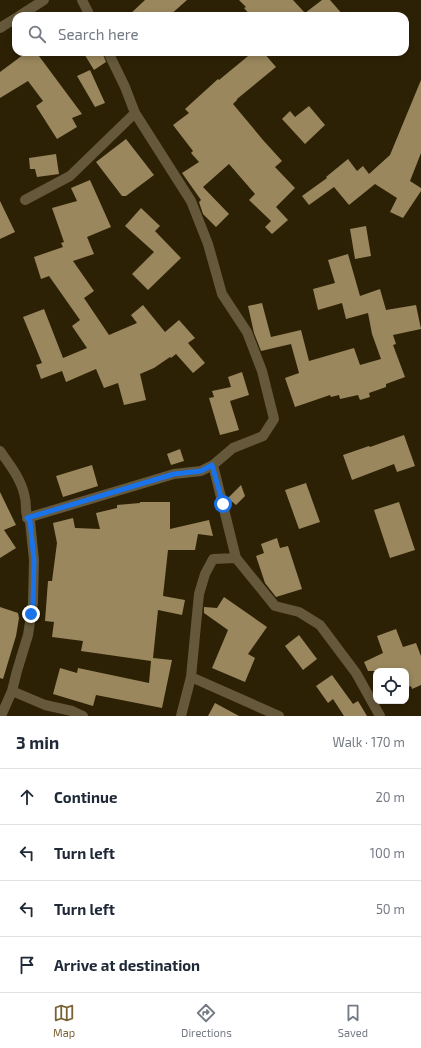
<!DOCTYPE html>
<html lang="en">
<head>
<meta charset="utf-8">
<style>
	body { margin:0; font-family:"Exo 2",sans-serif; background:#f6f6f7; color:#1f2937 }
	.controls { position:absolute; right:12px; bottom:12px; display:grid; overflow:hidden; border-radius:8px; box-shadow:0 2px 6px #0003 }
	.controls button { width:36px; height:36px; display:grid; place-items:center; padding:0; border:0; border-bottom:1px solid #e0e1e3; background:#fff; color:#1f2937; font:20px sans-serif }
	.stop { position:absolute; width:12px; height:12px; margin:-9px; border:3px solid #1a73e8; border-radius:50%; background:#fff }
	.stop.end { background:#1a73e8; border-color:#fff; box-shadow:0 1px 4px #0008 }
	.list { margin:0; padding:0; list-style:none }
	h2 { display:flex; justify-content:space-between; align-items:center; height:52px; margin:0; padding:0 16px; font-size:17px }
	h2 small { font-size:13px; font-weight:400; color:#747a83 }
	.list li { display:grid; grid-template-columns:26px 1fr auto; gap:12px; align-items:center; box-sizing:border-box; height:56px; padding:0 16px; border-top:1px solid #e0e1e3 }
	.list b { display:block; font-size:15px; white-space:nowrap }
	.list em { font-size:13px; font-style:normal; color:#747a83 }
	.icon { flex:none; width:22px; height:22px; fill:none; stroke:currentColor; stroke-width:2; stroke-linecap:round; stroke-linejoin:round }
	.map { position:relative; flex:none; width:421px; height:716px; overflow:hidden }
	.search { position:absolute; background:#fff; box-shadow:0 2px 6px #0003; left:12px; right:12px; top:12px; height:44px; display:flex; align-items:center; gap:10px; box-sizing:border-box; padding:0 14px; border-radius:12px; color:#747a83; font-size:15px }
	.sheet { height:276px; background:#fff }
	nav { display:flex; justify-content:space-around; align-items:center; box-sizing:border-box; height:56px; border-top:1px solid #e0e1e3; background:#fff; font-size:11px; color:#747a83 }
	nav a { display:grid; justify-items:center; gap:2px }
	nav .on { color:#7a6437 }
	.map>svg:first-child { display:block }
	.building { fill:#9a875d }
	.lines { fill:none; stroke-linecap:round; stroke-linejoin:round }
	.minor { stroke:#65583b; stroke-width:10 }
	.route { stroke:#1a73e8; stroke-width:5 }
</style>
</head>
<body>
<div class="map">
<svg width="421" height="716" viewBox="0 0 421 716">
	<rect width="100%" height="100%" fill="#2d2105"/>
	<path class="building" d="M145,0H187L169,16H128Z
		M239,0H293L305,13L322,0H330L344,16H251L244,8L246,7Z
		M27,52H36L82,114L72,118L77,127L57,139L36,106L43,101L28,81L0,98V72Z
		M83,52H102L106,62L94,70Z
		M253,52H263L276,67L237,99V100L233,104L263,140L282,161L275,167L295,188L276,207L288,220L272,234L265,227L271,221L249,200L255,194L229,164L203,187L229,214L216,227L203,214L199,202L201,200L182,173L199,162L191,153L193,151L173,125L189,113L185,109L218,79L219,80Z
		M90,70L105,103L95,107L77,76Z
		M421,80V153L410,181L421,188V191L403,218L390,212L397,198L375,184L349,205L334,187L309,205L302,196L327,178L326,177L348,159L357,171L363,166L369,174L390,155Z
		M309,106L325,125L305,144L282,119L290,111L295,117Z
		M126,139L154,175L126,196H122L96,162Z
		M56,154L59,174L37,177L35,169H30L29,158Z
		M90,180L111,227L87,237L94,254L73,261L94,291L84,298L109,335L137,323L131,315L143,305L165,332L179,320L195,338L188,343L205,363L193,373L176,354L171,358L170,357L154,368L140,374L146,400L124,405L118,383L104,388L96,369L66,382L62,371L41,379L36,365L42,363L23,317L44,309L63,358L87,348L72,326L80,320L49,276L41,279L34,257L63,247L61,243L64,242L52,208L77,201L71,188Z
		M0,201L15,232L0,239Z
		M141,208L160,226L155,231L181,258L148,290L132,274L154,252L125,226Z
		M366,226L371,256L355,259L350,229Z
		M348,254L360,296L380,289L386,310L416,305L421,329L393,335L396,344L393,345L405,377L386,384V387L369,393L370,397L360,400L358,395L340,399L339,395L331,397L330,395L295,407L285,378L299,373L291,344L261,351L254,333L248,306L262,303L271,337L301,330L309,361L354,348L360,365L381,359L372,334L368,313L346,319L342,303L318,310L313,289L335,283L328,260Z
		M242,372L249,395L230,401L239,430L220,435L209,398L214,397L212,391L231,387L228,377Z
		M404,435L415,466L397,472L394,464L352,480L343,455L369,446L370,447Z
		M180,449L184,461L171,465L167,454Z
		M92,465L98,486L63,497L56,476Z
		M306,483L320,522L299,529L285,490Z
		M241,485L245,496L236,505L228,498Z
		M0,492L16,525L4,530L16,548L0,558Z
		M140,502H170V529L209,520L213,536L198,534L195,550H168L163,596L185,600L182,615L158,610L153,658L172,660L162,708L96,695L93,706L53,694L60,668L77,673L78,668L149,683L151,661L81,651L83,641L52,637L54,622L45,621L48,581H52L57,543L53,523L73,518L75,528L100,529L96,513L117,508V505L140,503Z
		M399,502L415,550L390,558L374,510Z
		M277,538L280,548L288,546L302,589L276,597L265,583L256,556L264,553L261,544Z
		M224,597L267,627L248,654L255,658L245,682L212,668L228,630L204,613V607L217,608Z
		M0,607L18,613L19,618L16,636L3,679L0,678Z
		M396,629L403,647L416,643L421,656V685L412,689L411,686L406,688V671H368L364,662L383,653L377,636Z
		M299,635L317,659L303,670L285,646Z
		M332,675L353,704L358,701L367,716H344L333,699L328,703L316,686Z
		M215,703L239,716H208Z"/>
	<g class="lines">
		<path class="minor" d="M82,0L90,16
			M19,16L44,0
			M0,28L16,18
			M25,200L70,176L135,113
			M0,451C10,465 22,480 25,498C27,505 24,515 30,521L34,560L33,603L28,635L17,671L12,691L1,716
			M213,465L236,558L275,606L299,612L320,625L356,673L380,716
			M27,518L174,474L201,471L213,465L233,448L263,436L274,419L262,371L247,332L222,294L208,244L191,201L135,113L125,87L108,52
			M191,677L279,716
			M12,691L45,705L72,711L83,716
			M181,716L191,677L199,594L205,574L213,559L236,558"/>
	</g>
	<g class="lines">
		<path class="route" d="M31,614L33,603L34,560L30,521L27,518L174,474L201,471L212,465L223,504"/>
	</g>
</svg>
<div class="controls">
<button><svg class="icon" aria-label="locate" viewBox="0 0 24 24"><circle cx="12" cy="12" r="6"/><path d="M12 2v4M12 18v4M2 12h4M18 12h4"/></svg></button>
</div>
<div class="stop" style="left:223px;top:504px"></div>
<div class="stop end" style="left:31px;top:614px"></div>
<div class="search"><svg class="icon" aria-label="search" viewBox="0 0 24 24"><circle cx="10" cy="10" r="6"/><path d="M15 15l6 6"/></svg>Search here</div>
</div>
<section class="sheet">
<h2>3 min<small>Walk · 170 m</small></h2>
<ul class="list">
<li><svg class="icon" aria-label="ahead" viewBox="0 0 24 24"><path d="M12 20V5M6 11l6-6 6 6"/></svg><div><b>Continue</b></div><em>20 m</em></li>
<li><svg class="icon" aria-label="left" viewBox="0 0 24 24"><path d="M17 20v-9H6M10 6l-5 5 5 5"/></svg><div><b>Turn left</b></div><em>100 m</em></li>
<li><svg class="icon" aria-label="left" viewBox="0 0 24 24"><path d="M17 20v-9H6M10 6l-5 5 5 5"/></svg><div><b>Turn left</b></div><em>50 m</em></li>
<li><svg class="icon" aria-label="arrive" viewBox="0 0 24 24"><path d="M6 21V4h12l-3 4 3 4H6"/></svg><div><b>Arrive at destination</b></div></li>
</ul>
</section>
<nav>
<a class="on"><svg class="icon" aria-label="map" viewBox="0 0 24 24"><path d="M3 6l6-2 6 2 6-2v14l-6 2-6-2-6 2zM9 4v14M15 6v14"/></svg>Map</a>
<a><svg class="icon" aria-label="directions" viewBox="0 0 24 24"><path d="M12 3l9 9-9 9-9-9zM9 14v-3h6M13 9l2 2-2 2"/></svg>Directions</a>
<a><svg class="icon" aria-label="saved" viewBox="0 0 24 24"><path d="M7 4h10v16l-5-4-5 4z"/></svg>Saved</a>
</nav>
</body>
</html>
